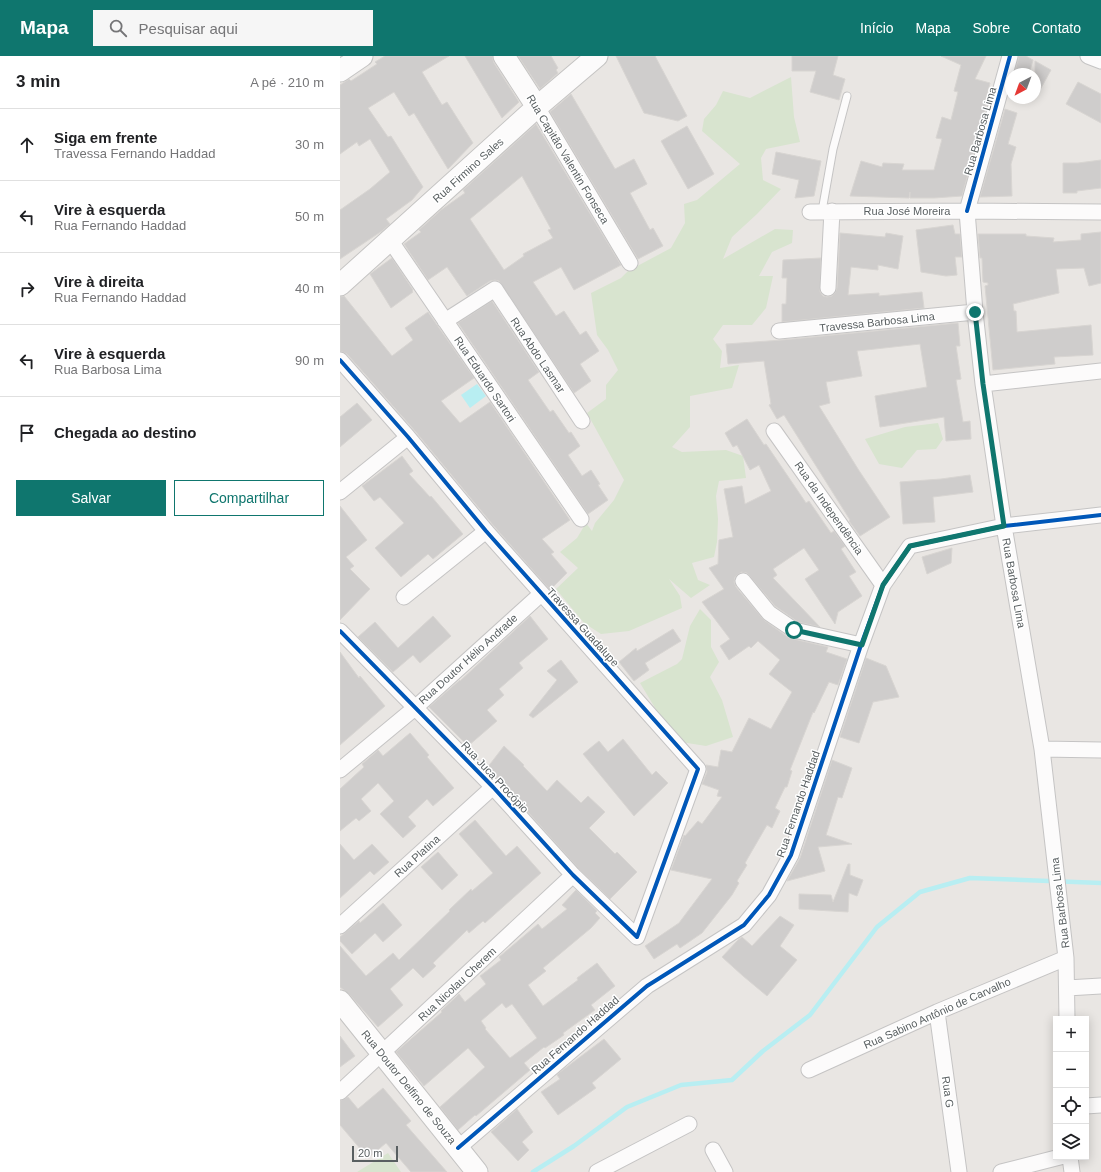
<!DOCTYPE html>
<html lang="pt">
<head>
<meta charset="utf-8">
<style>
	body { margin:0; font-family:Arial,sans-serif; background:#f6f6f6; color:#202124 }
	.controls { position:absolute; right:12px; bottom:12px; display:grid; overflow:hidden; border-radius:0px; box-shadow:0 2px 10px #0003 }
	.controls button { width:36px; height:36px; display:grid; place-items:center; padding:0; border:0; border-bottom:1px solid #e0e0e0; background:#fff; color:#202124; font:20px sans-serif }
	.compass { position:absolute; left:665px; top:12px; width:36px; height:36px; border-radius:50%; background:#fff; box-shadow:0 2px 10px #0003; rotate:221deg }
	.scale { position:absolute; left:12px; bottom:10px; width:46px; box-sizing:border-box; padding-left:4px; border:2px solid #595f61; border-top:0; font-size:11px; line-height:14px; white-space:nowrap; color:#595f61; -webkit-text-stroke:3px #fff; paint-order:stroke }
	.stop { position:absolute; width:12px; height:12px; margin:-9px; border:3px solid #0f766e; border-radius:50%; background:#fff }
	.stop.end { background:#0f766e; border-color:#fff; box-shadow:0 1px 4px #0008 }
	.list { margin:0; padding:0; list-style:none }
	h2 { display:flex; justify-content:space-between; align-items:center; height:52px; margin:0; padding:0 16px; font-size:17px }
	h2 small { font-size:13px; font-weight:400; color:#757577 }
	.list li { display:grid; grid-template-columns:26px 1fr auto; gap:12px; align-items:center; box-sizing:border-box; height:72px; padding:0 16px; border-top:1px solid #e0e0e0 }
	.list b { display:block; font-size:15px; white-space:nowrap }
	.list p { margin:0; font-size:13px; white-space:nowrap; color:#757577 }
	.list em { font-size:13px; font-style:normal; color:#757577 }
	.actions { display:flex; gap:8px; padding:12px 16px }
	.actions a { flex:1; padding:9px 0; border:1px solid #0f766e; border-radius:0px; text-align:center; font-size:14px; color:#0f766e }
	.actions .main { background:#0f766e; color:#fff }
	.icon { flex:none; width:22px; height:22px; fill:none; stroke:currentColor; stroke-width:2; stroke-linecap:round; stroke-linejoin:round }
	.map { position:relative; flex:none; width:761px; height:1116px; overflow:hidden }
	header { display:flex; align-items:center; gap:24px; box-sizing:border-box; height:56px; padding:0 20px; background:#0f766e; color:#fff }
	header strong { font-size:19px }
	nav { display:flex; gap:22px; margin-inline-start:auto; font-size:14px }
	.search { width:280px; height:36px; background:#f6f6f6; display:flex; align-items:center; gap:10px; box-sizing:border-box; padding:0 14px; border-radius:0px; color:#757577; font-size:15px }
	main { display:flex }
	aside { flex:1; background:#fff }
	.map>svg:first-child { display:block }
	.green { fill:#d8e4cf }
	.water { fill:#b8eef2 }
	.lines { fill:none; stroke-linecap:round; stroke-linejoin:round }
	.stream { stroke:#b8eef2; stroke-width:4.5 }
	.building { fill:#cfcdcc; stroke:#d8d5d2; fill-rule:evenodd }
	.lane-casing { stroke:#c5c4c4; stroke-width:9 }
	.street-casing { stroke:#c5c4c4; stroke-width:17 }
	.secondary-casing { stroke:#c5c4c3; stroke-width:23 }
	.lane { stroke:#fcfbfb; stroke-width:7 }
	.street { stroke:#fcfbfb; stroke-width:15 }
	.secondary { stroke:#fcfbfb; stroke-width:21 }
	.cycleway-casing { stroke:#fff; stroke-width:6 }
	.cycleway { stroke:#0057b8; stroke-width:4 }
	.route { stroke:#0f766e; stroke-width:5 }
	.labels { text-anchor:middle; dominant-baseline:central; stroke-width:3; stroke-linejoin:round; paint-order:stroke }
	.street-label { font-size:11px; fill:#595f61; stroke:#fff }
</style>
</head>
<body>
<header>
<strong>Mapa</strong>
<div class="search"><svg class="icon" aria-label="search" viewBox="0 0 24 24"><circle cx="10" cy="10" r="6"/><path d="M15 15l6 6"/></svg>Pesquisar aqui</div>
<nav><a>Início</a><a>Mapa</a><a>Sobre</a><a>Contato</a></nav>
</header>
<main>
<aside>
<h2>3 min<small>A pé · 210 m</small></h2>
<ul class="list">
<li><svg class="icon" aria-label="ahead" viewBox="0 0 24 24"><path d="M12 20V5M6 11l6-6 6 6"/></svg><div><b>Siga em frente</b><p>Travessa Fernando Haddad</p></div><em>30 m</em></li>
<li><svg class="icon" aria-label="left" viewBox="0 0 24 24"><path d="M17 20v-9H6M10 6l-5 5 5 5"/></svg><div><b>Vire à esquerda</b><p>Rua Fernando Haddad</p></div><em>50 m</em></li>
<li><svg class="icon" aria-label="right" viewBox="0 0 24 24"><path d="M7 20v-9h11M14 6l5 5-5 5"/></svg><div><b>Vire à direita</b><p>Rua Fernando Haddad</p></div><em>40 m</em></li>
<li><svg class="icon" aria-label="left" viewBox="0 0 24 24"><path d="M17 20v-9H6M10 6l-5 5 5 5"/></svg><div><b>Vire à esquerda</b><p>Rua Barbosa Lima</p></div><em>90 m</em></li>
<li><svg class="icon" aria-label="arrive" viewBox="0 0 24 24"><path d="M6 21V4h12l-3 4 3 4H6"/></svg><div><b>Chegada ao destino</b></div></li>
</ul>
<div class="actions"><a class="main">Salvar</a><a>Compartilhar</a></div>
</aside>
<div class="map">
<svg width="761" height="1116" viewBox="0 0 761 1116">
	<rect width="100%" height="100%" fill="#e9e6e3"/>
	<path class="green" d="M451,21L454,61L460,86L426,93L421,102L423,124L441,133L417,158L392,181L383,203L435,173L453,174L452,187L432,196L419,220H433L426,252L412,269H383L373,283L382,295L380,312L399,309L392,332L350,340V371L332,391L342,396L386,394L403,400L406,422L379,425L376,440L378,463L377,486L374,501L352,507L358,524L370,529L351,542L329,523L340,540L342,552L289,575L261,578L244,567L216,533L238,512L220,496L237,482L246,467L252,475L255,467L274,444L284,424L247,357L266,343V329L278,314L268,294L257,279L251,237L281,222L288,215L331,192L345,167L344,148L357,144L400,108L362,75L364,63L376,49L383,35L410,42Z
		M598,367L603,383L596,393L577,394L562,412L539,408L525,383L565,371Z
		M360,553L371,564V591L379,606L370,621L382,644L393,681L366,690L341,686L326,670L300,627L337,608L342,603L350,570Z
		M48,1097L61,1116H17Z"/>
	<path class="water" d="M137,328L146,340L130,352L121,339Z"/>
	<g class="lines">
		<path class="stream" d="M193,1116L234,1090L287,1051L341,1029L392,1024L423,995L470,959L537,871L580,836L630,822L761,827"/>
	</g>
	<path class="building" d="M45,0H109L82,16L102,49L107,46L133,87L108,113L74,57L69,60L54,36L28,52L48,81L51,80L83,131L72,144L46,163L50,168L42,175L0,203V154L30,133L50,116L30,83L19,90L17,86L0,98V29L9,23L11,25L37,8L35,6Z
		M125,0H152L154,7L179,46L162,62Z
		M178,0H211L218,12L216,14L218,17L200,33Z
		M276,0H315L347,60L338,65L304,57Z
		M452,0H498L493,19L505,23L499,44L470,36L476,15H452Z
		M601,0H646L635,23L650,27L645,47L647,48L622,140L594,142H570V136L569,142L510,140L521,105L542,111L543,107L564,108L562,114H594L602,83L596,82L602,61L611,64L618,36L614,35L621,9Z
		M679,0H686L693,4L689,18H674Z
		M695,5L711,14L695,43Z
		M738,26L761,38V67L726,48Z
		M231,38L275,113L294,103L307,128L290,137L310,174L313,172L323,190L298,203L210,56Z
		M665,53L677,57L668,88L676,91L671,108L672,140L640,141Z
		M196,68L281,209L234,234L221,211L193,226L216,260L224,255L240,279L246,275L259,295L240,308L251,325L234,337L159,225L155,224L150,225L127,240L107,211L88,224L64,188L81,176L79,174L101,154L125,137L123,134ZM182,120L211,173L208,174L213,182L183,198L184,200L164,214L130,163Z
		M347,70L374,118L348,133L321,85Z
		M436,96L481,105L474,140L455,142L459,124L432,118Z
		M761,104V132L737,135V137H723V107H738Z
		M613,169L615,178H620L622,201H615L617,219L606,220L581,216L576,174Z
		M761,176V227L749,230L744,212L716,213L719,237L673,248L674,255H676L677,276L751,269L753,299L714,301L715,308L653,314L645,230L648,229V227L643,226L642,202H640L638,178H686V180L714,182L713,186L741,184V178Z
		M500,177L545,181L546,177L563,180L558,213L538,209V214L511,211L508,239L539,237V240L582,236L584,252L442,266V248H446L447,222H442L443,204L481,202L480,236L483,240L487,241L492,240L495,237L497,232Z
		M52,202L73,234L72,235L73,236L51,252L30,218Z
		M4,240L52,300L73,284L65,272L88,256L134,322L101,345L120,367L150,346L230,464L202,483L214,496L211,498L227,517L210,534L153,469L75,375L24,317L7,298L0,295V241Z
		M152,245L199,316L188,324L210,356L213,354L229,377L231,376L240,390L228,399L242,420L251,414L260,428L258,429L268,444L248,458L118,267Z
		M618,267L620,290H616L621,323L616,324L623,366L630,365L631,383L606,385L604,361L540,371L535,340L587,331L580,288L517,295L522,320L486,326L490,347L479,350L518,413L550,461L520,480L509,465L510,464L444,359L437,363L429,349L431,348L424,305L388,308L386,288L442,284Z
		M17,347L32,364L0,391V361Z
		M407,363L424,389L426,388L462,441L466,447L469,445L491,477L494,475L505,490L501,493L516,516L509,520L522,540L498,556L495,568L465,523L479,514L464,492L433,513L437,519L433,522L480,571L458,566L435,550L407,517L401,516L395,521L394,526L396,531L424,564L449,582L488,591L486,596L507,603L498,629L489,626L474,657L473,656L450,714L452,715L447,731H445L435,752L440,755L432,772L427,769L405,807L407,809L397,825L399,827L392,839L362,877L340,892L337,888L314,903L305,890L339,867L372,823L331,814L344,779L345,780L358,765L362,768L382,741L377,740L379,734L362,728L367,716L366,709L378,711L381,694L392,696L409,662L431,673L452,636L429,618L440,604L418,585L411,592L409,590L389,604L380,590L390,583L362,546L384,533L369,512L378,508L379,484L393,481L384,433L402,430L405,448L431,435L419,409L410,414L397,389L393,391L385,377Z
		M62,400L73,415L69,418L90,441L91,440L123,478L93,503L88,498L61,521L35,492L64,467L40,441L34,445L22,430Z
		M630,419L633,436L593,441L595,466L563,468L560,426L601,423Z
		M0,450L27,484L6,501L14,510L10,513L30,533L0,564Z
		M612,492L611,507L587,518L582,501Z
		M93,560L111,580L80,607L73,599L53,616L18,581L35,566L58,592Z
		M190,560L208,583L179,607L183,612L159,633L164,639L147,654L157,665L128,690L89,651L120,624V625Z
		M333,573L341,585L305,607L309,614L294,625L279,606L296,592L297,595Z
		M0,596L19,622L20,620L45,650L0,689Z
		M526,602L546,610L559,641L533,646L519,687L500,681Z
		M221,604L238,626L193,662L189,659L217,624L207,615Z
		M70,677L89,699L87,701L114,732L93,750L87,743L68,761L76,770L63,782L40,758L54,745L38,727L21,743L31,755L19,765L16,762L0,775V733L24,711L22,708L38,694L43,700Z
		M283,683L312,719L316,715L328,727L294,760L243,698L259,685L268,696Z
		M164,690L184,709L183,710L207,735L217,724L241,747L248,740L265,756L249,772L275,798L277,796L297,816L270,843L239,813L187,755L188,753L147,712Z
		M492,704L512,712L502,742L498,741L486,779L512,788L478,791L485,815L447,825L460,802Z
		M135,764L166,800L177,790L201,817L145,867L143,865L129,877L127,874L93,907L96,910L83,922L73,912L50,933L63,949L38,971L9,938L0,931V890L26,920L53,897L59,904L110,855L109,854L131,833L132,835L153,817L119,778Z
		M0,788L14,804L32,788L49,806L34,819L30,815L0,842Z
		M98,796L118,819L102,834L81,811Z
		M508,808H510V819L523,824L517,840L509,837L508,856L459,853V838L491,839L493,846Z
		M236,834L257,855L255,857L260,862L251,872L203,912L206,915L188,929L203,950L238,924L237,922L257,907L275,930L251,949L255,954L223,977L224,979L205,992L204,991L184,1007L190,1014L136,1060L135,1059L118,1074L100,1051L145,1011L128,992L84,1030L56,996L102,956L101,955L119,938L125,946L146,928L140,920L161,904L159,901L198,868L202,873L227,853L222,849ZM162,947L166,952L172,948L197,982L170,1002L145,973L146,972L141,965Z
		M43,847L62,869L43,886L35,877L12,898L0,885V881L19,865L20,867Z
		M440,860L454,869L440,890L457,904L427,940L403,920L382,901L398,884L402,881L412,890Z
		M0,980L15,1000L0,1011Z
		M264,983L281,1003L252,1027L256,1032L218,1059L201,1036L220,1023L217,1019L220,1016Z
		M43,1032L71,1065L66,1069L107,1116H71L46,1087L28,1102L0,1069V1045L8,1041L18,1053Z
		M177,1053L193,1076L182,1086L189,1094L178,1105L151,1076Z"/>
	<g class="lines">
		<g class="lane-casing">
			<path id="lane" d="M482,155L493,93L507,40"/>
		</g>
		<g class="street-casing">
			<path id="street" d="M670,0L627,155L635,256L643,328L664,470L702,693L726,902L727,963
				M748,0L761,5
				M197,51L290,207
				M470,156L627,155L761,156
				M50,184L241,463
				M488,232L492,155
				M105,265L155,233L242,365
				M439,275L635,256
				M0,304L68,381L146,475L358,713L297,881L233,819L153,731L0,575
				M643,328L761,315
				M434,375L543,529
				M0,436L68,381
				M403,525L429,557L454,574L521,589
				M64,541L146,475
				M702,693L761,694
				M0,714L76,651L201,538
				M0,870L153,731
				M727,932L761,930
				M597,956L619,1116
				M469,1014L597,956L726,902
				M0,1036L233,819
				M746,1050L761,1049
				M118,1092L307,930L404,869L429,839L451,799L521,589L543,529L570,490L664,470L761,459
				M373,1094L385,1116
				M730,1101L732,1116
				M257,1116L349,1068
				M661,1116L720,1101"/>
		</g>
		<g class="secondary-casing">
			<path id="secondary" d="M164,0L197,51
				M0,15L22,0
				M0,229L197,51L257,0
				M0,945L137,1116"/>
		</g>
		<use href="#lane" class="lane"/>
		<use href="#street" class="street"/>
		<use href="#secondary" class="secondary"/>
		<g class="cycleway-casing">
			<path id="cycleway" d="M627,155L670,0
				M0,304L68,381L146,475L358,713L297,881L233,819L153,731L0,575
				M118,1092L307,930L404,869L429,839L451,799L521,589L543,529L570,490L664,470L761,459"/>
		</g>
		<use href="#cycleway" class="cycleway"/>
	</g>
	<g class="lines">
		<path class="route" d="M454,574L522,589L543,529L570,490L664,470L643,328L635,256"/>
	</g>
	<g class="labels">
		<g class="street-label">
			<text transform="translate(640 75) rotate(-74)">Rua Barbosa Lima</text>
			<text transform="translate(228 103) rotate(59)">Rua Capitão Valentin Fonseca</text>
			<text transform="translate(128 114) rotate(-42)">Rua Firmino Sales</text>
			<text x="567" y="155">Rua José Moreira</text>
			<text transform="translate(537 266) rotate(-6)">Travessa Barbosa Lima</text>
			<text transform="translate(198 299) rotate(56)">Rua Abdo Lasmar</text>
			<text transform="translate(145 323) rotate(56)">Rua Eduardo Sartori</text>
			<text transform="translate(489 452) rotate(55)">Rua da Independência</text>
			<text transform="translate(674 527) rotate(80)">Rua Barbosa Lima</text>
			<text transform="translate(243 571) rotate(48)">Travessa Guadalupe</text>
			<text transform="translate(128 603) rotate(-42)">Rua Doutor Hélio Andrade</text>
			<text transform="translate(155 721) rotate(47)">Rua Juca Procópio</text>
			<text transform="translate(458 748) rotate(-71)">Rua Fernando Haddad</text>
			<text transform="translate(77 800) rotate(-42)">Rua Platina</text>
			<text transform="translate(720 847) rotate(-97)">Rua Barbosa Lima</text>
			<text transform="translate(117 928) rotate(-43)">Rua Nicolau Cherem</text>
			<text transform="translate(597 957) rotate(-24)">Rua Sabino Antônio de Carvalho</text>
			<text transform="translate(235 979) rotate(-41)">Rua Fernando Haddad</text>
			<text transform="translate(69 1031) rotate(51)">Rua Doutor Delfino de Souza</text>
			<text transform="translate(608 1036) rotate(82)">Rua G</text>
		</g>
	</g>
</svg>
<div class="controls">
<button>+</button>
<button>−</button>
<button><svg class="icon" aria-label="locate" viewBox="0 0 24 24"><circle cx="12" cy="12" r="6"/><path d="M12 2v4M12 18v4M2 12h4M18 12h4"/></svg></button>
<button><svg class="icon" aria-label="layers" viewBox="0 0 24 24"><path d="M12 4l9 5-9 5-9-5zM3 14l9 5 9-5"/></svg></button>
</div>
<svg class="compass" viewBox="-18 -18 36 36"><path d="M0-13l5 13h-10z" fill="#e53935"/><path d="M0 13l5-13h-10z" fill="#757577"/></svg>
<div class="scale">20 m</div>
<div class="stop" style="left:454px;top:574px"></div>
<div class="stop end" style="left:635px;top:256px"></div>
</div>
</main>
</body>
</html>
